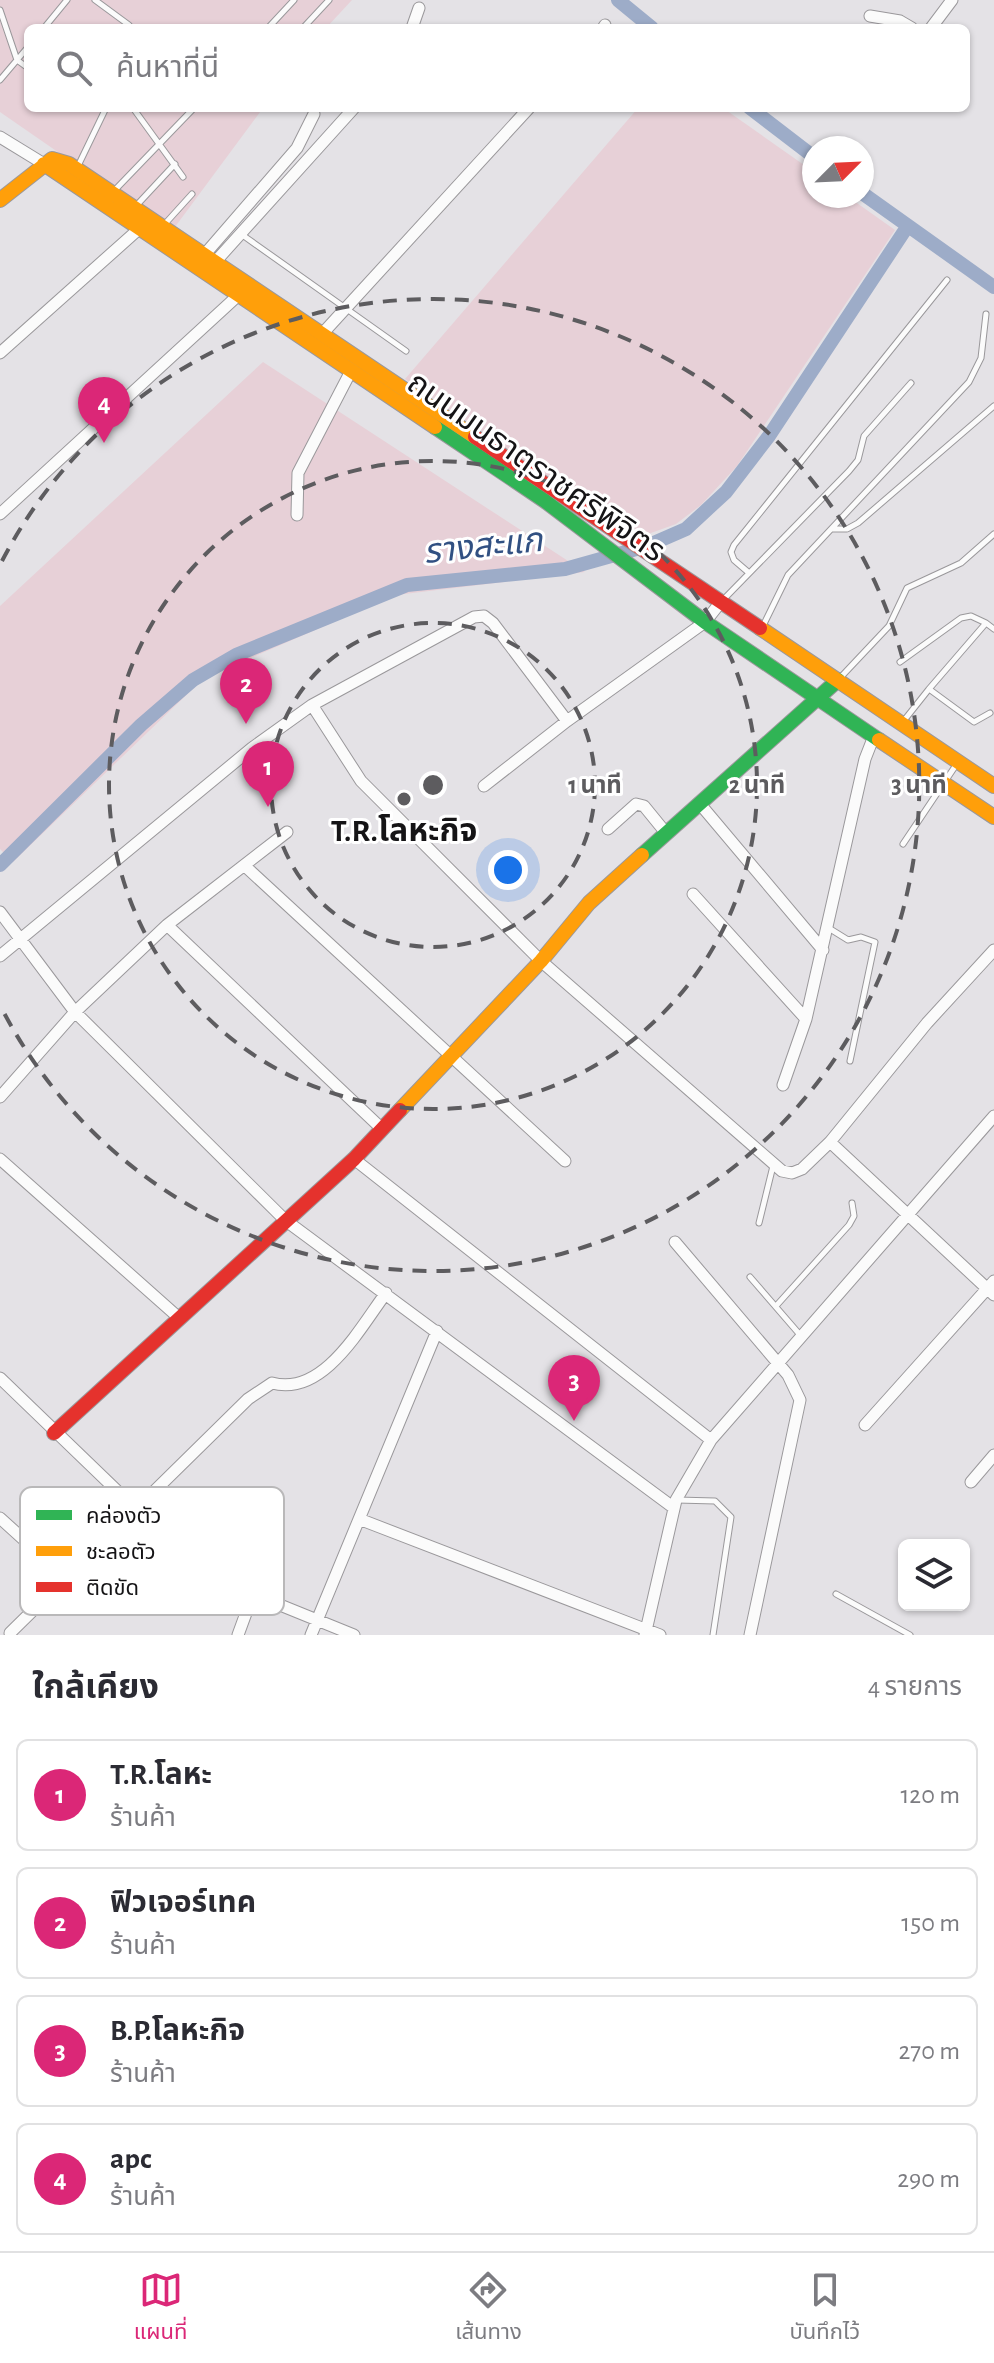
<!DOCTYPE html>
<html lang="th">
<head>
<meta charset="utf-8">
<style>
	body { margin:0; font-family:"Alegreya Sans","Noto Sans Thai",sans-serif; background:#f2f2f3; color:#2b2b33 }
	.controls { position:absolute; right:24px; bottom:24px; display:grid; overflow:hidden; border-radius:12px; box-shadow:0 2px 6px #0004 }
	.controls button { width:72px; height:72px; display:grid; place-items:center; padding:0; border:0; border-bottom:2px solid #e1e1e2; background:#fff; color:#2b2b33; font:40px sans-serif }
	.compass { position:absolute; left:802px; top:136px; width:72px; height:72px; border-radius:50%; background:#fff; box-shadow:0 2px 6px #0004; rotate:66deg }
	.you { position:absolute; left:508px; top:870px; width:28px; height:28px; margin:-20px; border:6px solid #fff; border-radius:50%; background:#1a73e8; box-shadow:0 0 0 12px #1a73e833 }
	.badge { display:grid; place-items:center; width:52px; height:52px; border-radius:50%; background:#db2777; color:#fff; font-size:26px; font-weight:700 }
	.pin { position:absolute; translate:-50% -66px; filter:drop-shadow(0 2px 4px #0008) }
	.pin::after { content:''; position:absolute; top:42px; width:28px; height:24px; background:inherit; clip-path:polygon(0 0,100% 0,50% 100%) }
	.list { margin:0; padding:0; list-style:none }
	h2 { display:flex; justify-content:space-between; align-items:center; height:104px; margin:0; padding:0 32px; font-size:34px }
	h2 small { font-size:26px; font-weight:400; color:#7c7c81 }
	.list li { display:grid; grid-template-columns:52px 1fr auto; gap:24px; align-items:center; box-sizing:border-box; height:112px; margin:0 16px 16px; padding:0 16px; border:2px solid #e1e1e2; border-radius:12px }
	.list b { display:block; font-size:30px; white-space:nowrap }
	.list p { margin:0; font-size:26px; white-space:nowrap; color:#7c7c81 }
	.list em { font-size:26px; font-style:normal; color:#7c7c81 }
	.icon { flex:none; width:44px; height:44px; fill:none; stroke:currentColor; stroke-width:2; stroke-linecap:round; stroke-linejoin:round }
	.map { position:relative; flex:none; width:994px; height:1635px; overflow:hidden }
	.search { position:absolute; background:#fff; box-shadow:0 2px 6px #0004; left:24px; right:24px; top:24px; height:88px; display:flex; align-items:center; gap:20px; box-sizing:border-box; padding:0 28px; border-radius:12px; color:#7c7c81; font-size:30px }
	.sheet { height:616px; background:#fff }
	nav { display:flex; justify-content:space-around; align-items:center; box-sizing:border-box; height:112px; border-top:2px solid #e1e1e2; background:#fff; font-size:22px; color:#7c7c81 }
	nav a { display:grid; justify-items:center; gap:4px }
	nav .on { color:#db2777 }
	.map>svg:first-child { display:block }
	.green { fill:#e7d0d7 }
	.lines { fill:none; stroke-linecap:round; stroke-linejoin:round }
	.canal { stroke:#9dacc8; stroke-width:14 }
	.lane-casing { stroke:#9a989b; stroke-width:7 }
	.street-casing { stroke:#9a989b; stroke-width:13 }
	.fast-casing { stroke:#9a989b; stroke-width:16 }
	.slow-casing { stroke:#9a989b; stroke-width:16 }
	.jam-casing { stroke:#9a989b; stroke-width:16 }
	.lane { stroke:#fbfbfb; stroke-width:5 }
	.street { stroke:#fbfbfb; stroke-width:11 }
	.fast { stroke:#30b455; stroke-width:14 }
	.slow { stroke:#ff9f0a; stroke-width:14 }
	.jam { stroke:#e5322d; stroke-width:14 }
	.ring { fill:none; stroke:#5d5c5f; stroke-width:4; stroke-dasharray:14 10 }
	.poi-dot { fill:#5d5c5f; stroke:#fff; stroke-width:3 }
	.labels { text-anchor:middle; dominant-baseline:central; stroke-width:6; stroke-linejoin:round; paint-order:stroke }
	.street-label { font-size:32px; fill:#151416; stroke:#fff }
	.poi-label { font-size:32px; font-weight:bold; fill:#151416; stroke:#fff }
	.water-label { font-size:34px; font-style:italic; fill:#315082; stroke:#fff }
	.key { fill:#fff; stroke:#b9b8b9; stroke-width:2 }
	.key-label { font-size:22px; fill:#151416 }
	.centre { fill:#5d5c5f; stroke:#fff; stroke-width:4 }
	.ring-label { font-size:24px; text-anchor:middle; font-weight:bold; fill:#5d5c5f; stroke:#fff; stroke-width:6; stroke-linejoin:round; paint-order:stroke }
</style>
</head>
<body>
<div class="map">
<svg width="994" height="1635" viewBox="0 0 994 1635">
	<rect width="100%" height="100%" fill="#e4e2e6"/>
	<path class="green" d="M0,0H352L326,28H28V108H263L172,231L0,112Z
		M638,108H723L814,172V196H847L895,230L737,466L701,505L676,524L637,538L405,379Z
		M263,362L585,572L396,595L204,678L13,862L0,849V606Z"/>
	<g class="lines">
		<path class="canal" d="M618,0L652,28
			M750,108L814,157
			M862,193L994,287
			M0,865L141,725L193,680L236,655L407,585L565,569L647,546L686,529L726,492L769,436L907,227"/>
		<g class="lane-casing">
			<path id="lane" d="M95,0L129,25
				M0,10L17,60L28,68
				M44,28L67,0
				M268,28L294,0
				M303,28L329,0
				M0,80L28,47
				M133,108L183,177
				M77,168L106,108
				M113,192L194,108
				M135,207L175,164
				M163,226L192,194
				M241,234L406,351
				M832,529H847L858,523L994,406
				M748,572L734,560L731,552L734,545L947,280
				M722,601L849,471L858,460L864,436L911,383
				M763,626L788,575L969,382L981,358L986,314
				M900,662L961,618L971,616L986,623
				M839,679L889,626L907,588L961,563L994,534
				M929,689L986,623L994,629
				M902,723L929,689L974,722L990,713
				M903,844L958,762
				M827,927L848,940L861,937L875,942L850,1061
				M759,1223L773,1166
				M750,1277L801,1336
				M776,1306L849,1225L854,1216L852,1203
				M677,1500L715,1501L731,1517L713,1635
				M836,1594L910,1635"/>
		</g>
		<g class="street-casing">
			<path id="street" d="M870,16L900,21L912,28
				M412,28L419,8
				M603,28L605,25
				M931,28L952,0
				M0,137L44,164
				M205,254L297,148L314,114
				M216,261L354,108
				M323,333L529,108
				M0,353L140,228
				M0,514L244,290
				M297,515L298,473L351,371
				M312,705L361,781L541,961L782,1171L792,1173L802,1169L830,1142L927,1023L994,950
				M484,786L567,721L705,622L720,603
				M700,804L823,950
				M608,829L636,804L644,806L666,833
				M246,867L565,1161
				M693,894L806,1019
				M0,912L75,1012L285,1220L674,1508
				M167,925L381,1128
				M0,956L252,748L312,705L474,617L484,616L493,623L567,721
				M783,1085L806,1019L865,759L874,736
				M0,1097L75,1012L167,925L287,832
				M830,1142L994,1295
				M0,1159L178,1317
				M354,1159L711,1440
				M675,1242L788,1375L800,1400L750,1635
				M0,1378L138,1511L231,1581L253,1594L354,1635
				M865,1425L994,1281
				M971,1482L994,1455
				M0,1518L66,1578
				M359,1519L660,1635
				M10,1633L248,1399L272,1383C323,1397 360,1328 386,1293
				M238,1635L253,1594
				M311,1635L437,1331
				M645,1635L676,1500L711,1440L994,1116"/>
		</g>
		<g class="fast-casing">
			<path id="fast" d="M435,427L545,501L705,622L879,740
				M642,855L838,680"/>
		</g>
		<g class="slow-casing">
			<path id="slow" d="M44,164L435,427
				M0,200L52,159L69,164L475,437
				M760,628L994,786
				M879,740L994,817
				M400,1110L541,961L589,903L642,855"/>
		</g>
		<g class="jam-casing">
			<path id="jam" d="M475,437L760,628
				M54,1433L354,1159L400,1110"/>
		</g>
		<use href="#lane" class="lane"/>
		<use href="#street" class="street"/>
		<use href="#fast" class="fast"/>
		<use href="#slow" class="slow"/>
		<use href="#jam" class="jam"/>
	</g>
	<g class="ring">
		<circle cx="433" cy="785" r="162"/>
		<circle cx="433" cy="785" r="324"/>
		<path d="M2 561A486 486 0 1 1 2 1009"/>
	</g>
	<circle class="poi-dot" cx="404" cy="799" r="8"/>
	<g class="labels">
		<g class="street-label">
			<text transform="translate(536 467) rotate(35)">ถนนมนธาตุราชศรีพิจิตร</text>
		</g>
		<g class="poi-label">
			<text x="404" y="831">T.R.โลหะกิจ</text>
		</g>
		<g class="water-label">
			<text transform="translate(483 547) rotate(-6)">รางสะแก</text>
		</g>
	</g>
	<rect x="20" y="1487" width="264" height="128" rx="12" class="key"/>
	<rect x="36" y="1510" width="36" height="10" fill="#30b455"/>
	<rect x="36" y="1546" width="36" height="10" fill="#ff9f0a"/>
	<rect x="36" y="1582" width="36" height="10" fill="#e5322d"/>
	<g class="key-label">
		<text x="86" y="1523">คล่องตัว</text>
		<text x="86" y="1559">ชะลอตัว</text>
		<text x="86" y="1595">ติดขัด</text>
	</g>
	<circle cx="433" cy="785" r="12" class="centre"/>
	<g class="ring-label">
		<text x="595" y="793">1 นาที</text>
		<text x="757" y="793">2 นาที</text>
		<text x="919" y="793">3 นาที</text>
	</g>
</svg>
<div class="controls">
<button><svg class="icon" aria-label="layers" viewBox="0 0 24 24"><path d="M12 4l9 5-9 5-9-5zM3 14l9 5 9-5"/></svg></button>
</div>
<svg class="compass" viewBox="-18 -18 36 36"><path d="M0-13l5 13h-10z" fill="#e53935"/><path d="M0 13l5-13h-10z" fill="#7c7c81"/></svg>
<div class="you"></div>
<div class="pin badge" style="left:268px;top:807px">1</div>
<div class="pin badge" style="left:246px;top:724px">2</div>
<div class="pin badge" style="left:574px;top:1421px">3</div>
<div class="pin badge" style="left:104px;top:443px">4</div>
<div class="search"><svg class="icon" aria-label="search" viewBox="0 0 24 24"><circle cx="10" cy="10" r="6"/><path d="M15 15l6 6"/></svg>ค้นหาที่นี่</div>
</div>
<section class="sheet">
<h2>ใกล้เคียง<small>4 รายการ</small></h2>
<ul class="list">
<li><span class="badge">1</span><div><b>T.R.โลหะ</b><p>ร้านค้า</p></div><em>120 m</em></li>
<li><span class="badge">2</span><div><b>ฟิวเจอร์เทค</b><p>ร้านค้า</p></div><em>150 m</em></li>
<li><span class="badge">3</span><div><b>B.P.โลหะกิจ</b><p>ร้านค้า</p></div><em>270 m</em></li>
<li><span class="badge">4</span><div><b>apc</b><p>ร้านค้า</p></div><em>290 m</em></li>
</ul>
</section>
<nav>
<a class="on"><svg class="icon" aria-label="map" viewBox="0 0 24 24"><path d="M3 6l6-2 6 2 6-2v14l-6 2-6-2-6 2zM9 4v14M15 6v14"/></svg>แผนที่</a>
<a><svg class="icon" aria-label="directions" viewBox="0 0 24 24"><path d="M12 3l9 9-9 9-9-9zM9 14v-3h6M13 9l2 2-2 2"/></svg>เส้นทาง</a>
<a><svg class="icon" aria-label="saved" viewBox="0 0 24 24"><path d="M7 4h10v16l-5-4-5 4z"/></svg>บันทึกไว้</a>
</nav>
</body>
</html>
